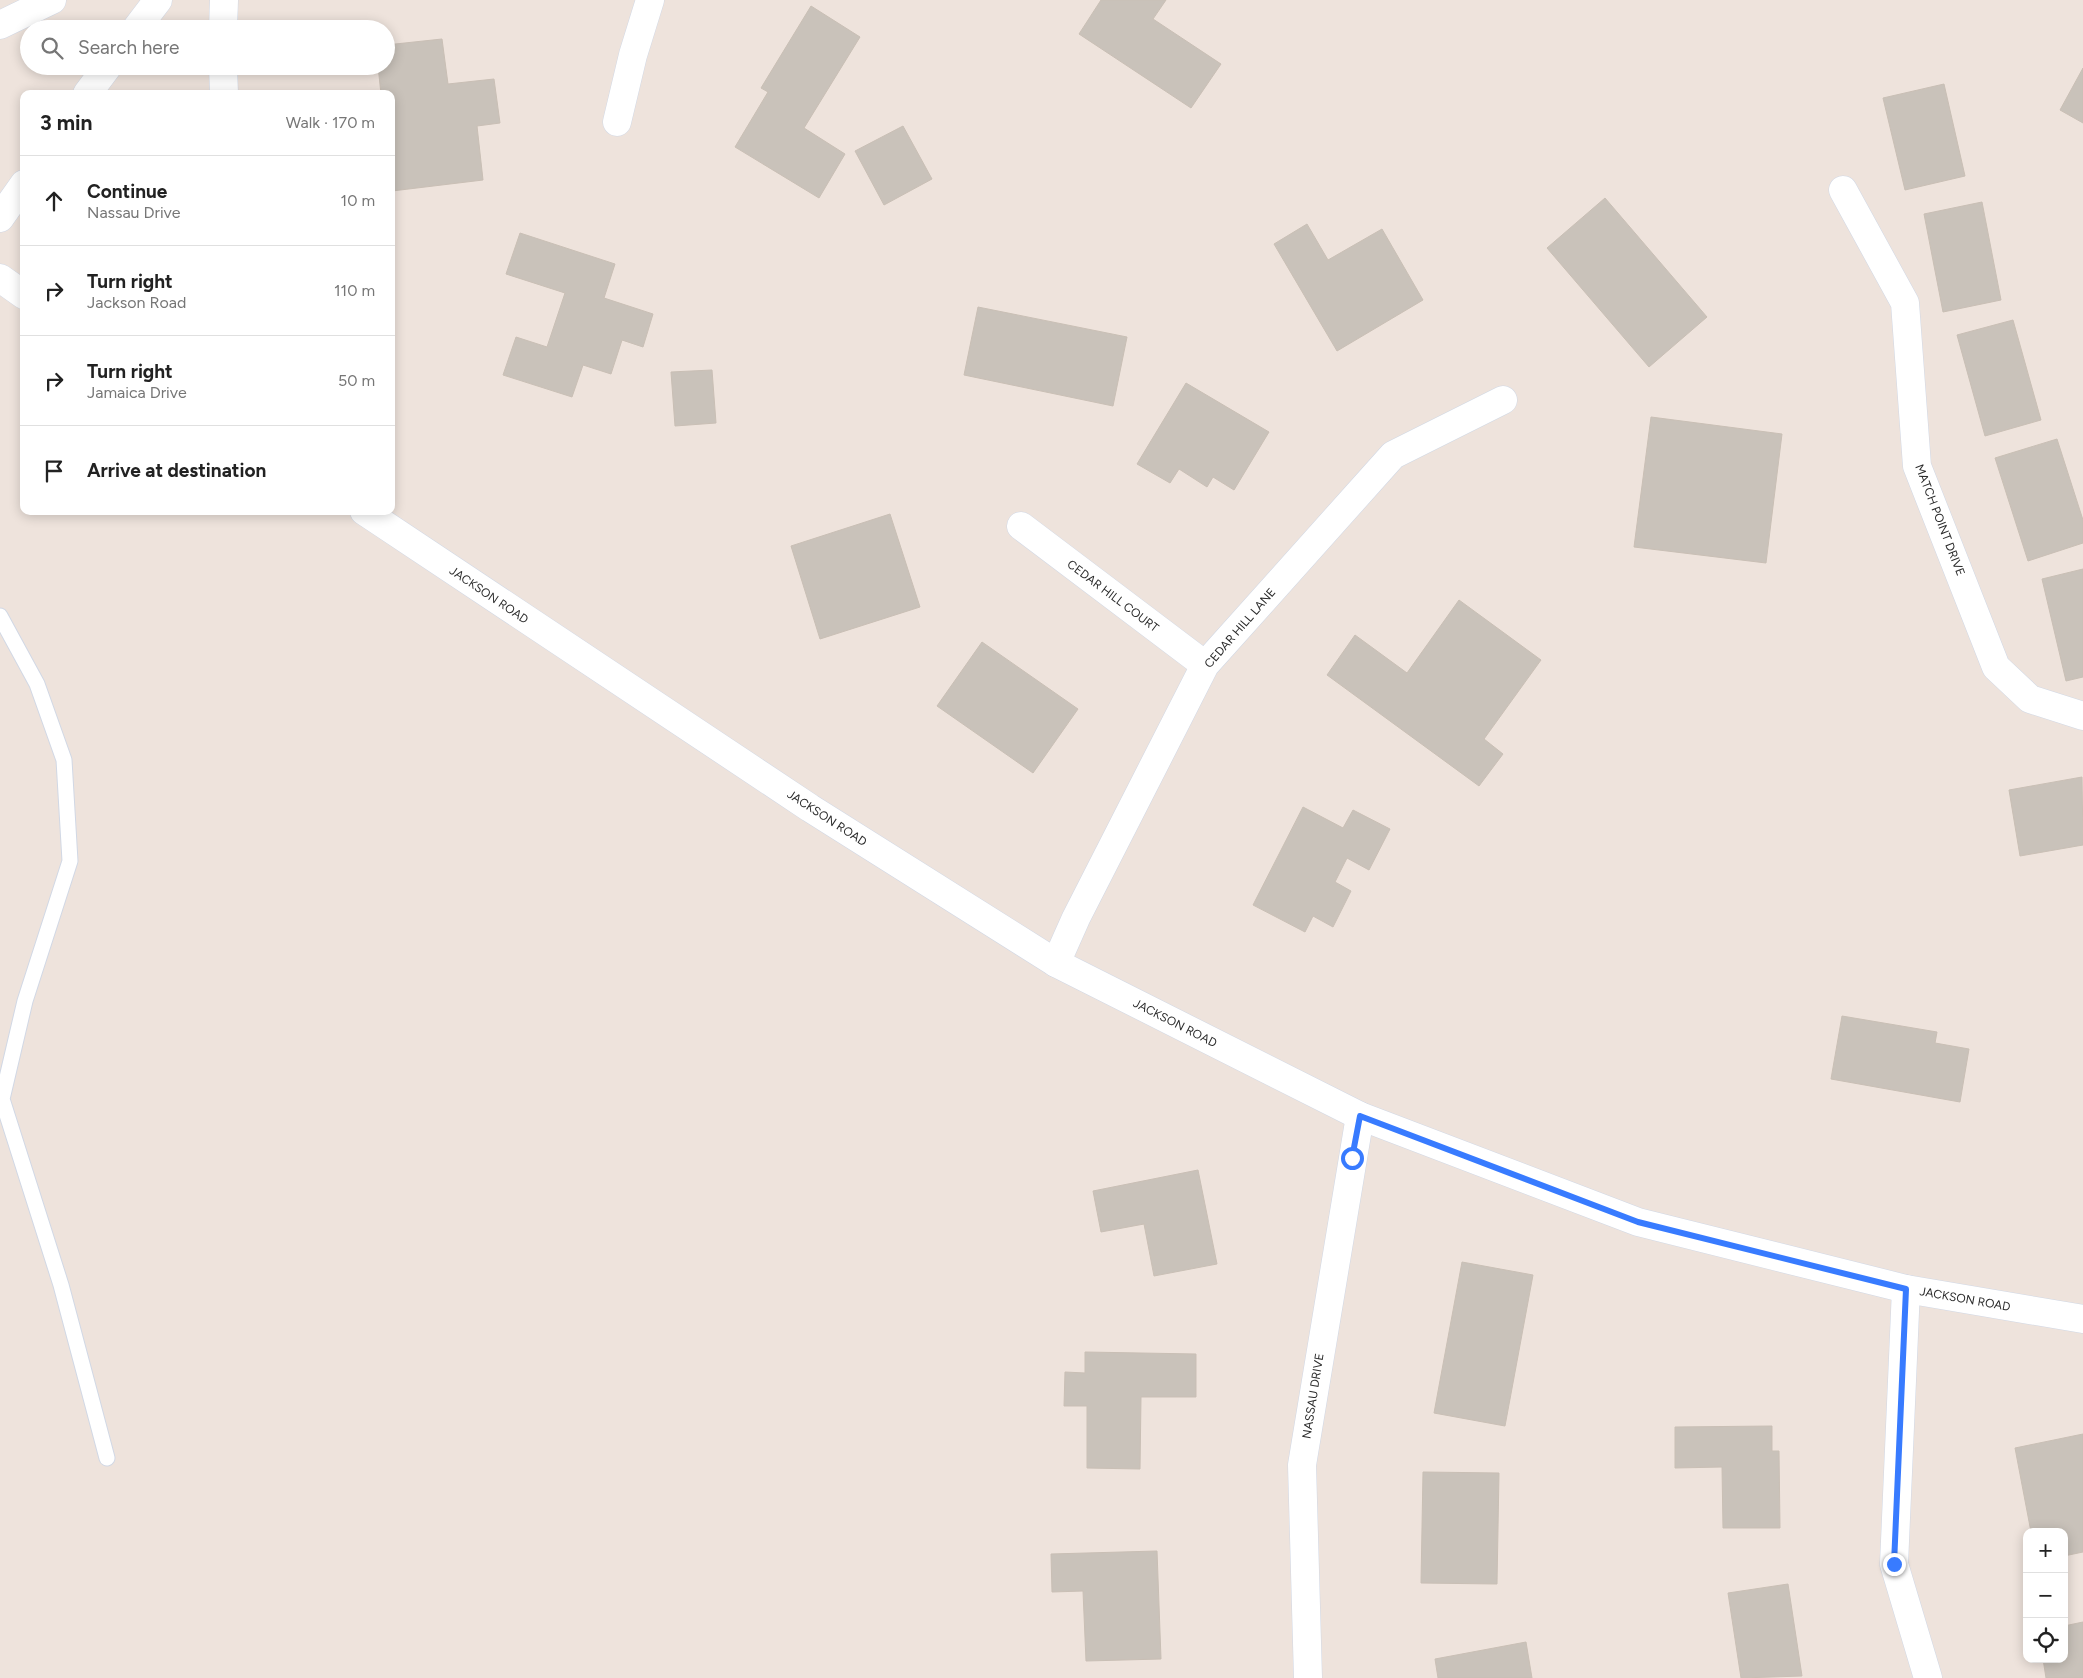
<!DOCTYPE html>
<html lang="en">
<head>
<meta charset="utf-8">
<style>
	body { margin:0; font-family:Figtree,sans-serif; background:#f2f2f2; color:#222 }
	.controls { position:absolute; right:15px; bottom:15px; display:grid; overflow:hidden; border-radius:10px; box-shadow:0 2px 12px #0003 }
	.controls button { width:45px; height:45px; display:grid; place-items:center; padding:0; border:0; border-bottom:1px solid #e0e0e0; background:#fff; color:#222; font:25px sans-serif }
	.stop { position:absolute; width:15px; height:15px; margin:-11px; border:4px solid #387bff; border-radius:50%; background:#fff }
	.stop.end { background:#387bff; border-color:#fff; box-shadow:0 1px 5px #0008 }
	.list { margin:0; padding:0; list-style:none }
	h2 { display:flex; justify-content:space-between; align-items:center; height:65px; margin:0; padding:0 20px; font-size:21px }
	h2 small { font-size:16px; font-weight:400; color:#767676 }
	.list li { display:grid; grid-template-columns:32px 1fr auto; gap:15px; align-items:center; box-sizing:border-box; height:90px; padding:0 20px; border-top:1px solid #e0e0e0 }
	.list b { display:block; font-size:19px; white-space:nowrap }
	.list p { margin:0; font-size:16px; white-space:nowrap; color:#767676 }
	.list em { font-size:16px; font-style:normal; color:#767676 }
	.icon { flex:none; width:28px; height:28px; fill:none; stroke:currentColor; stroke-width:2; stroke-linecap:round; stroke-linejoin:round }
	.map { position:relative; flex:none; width:2083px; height:1678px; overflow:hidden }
	.search { position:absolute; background:#fff; box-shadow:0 2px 12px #0003; left:20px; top:20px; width:375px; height:55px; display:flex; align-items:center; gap:12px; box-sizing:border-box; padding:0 18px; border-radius:28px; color:#767676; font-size:19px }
	.panel { position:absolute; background:#fff; box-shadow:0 2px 12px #0003; left:20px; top:90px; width:375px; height:425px; border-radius:10px }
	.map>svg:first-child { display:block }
	.building { fill:#c9c2ba; stroke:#c9bfb5 }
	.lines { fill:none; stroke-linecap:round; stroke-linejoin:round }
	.service-casing { stroke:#d1d8e5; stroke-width:17 }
	.minor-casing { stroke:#d1d8e5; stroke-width:29 }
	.secondary-casing { stroke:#d1d8e5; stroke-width:29 }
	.service { stroke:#fff; stroke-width:15 }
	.minor { stroke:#fff; stroke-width:28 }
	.secondary { stroke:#fff; stroke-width:28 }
	.route { stroke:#387bff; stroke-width:6 }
	.labels { text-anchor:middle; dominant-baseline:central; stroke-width:4; stroke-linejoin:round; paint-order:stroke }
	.street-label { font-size:12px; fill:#2b2b2b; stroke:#fff }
</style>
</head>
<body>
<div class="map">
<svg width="2083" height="1678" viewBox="0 0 2083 1678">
	<rect width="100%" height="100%" fill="#eee3dc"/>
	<path class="building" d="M1101,0H1166L1153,19L1221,64L1191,108L1079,34Z
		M811,6L860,37L804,128L845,154L819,198L735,147L768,92L761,88Z
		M442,39L448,84L494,79L500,123L477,126L483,180L392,191L391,94H381L378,66H386V45Z
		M2083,68V123L2060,110Z
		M1944,84L1965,176L1905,190L1883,98Z
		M903,126L932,179L884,205L855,151Z
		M1605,198L1707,317L1649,367L1547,248Z
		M1982,202L2001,300L1943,312L1924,214Z
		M1307,224L1328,260L1382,229L1423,300L1337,351L1274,244Z
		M520,233L615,264L604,298L653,314L643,347L622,340L611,374L583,365L572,397L503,375L516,337L547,347L565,293L506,274Z
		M978,307L1127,337L1113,406L964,375Z
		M2013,320L2041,420L1985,436L1957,335Z
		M712,370L716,423L675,426L671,372Z
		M1186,383L1269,432L1234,490L1213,477L1207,487L1179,469L1170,483L1137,464Z
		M1651,417L1782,434L1766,563L1634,547Z
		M2057,439L2083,520V543L2028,561L1995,458Z
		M890,514L920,607L820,639L791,546Z
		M2083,569V677L2066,681L2042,579Z
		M1459,600L1541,660L1484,739L1503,754L1479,786L1327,675L1355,635L1407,673Z
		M982,642L1078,709L1033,773L937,706Z
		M2082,777L2083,845L2020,856L2009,790Z
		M1303,807L1343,828L1353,810L1390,829L1369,870L1347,858L1335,882L1351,891L1333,927L1313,916L1305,932L1253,905Z
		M1842,1016L1937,1032L1935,1043L1969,1049L1960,1102L1831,1079Z
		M1198,1170L1217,1264L1154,1276L1144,1224L1101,1232L1093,1191Z
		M1462,1262L1533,1275L1505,1426L1434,1413Z
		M1085,1352L1196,1354V1397H1141L1140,1469L1087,1468V1406H1064L1065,1372L1085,1373Z
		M1772,1426V1451H1779L1780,1528H1723L1722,1467L1675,1468V1427Z
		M2083,1434V1552L2064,1556V1532H2031L2015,1448Z
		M1423,1472L1499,1473L1497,1584L1421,1583Z
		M1157,1551L1161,1659L1086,1661L1083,1591L1052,1592L1051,1554Z
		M1788,1584L1802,1676L1741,1678L1728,1593Z
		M2083,1622V1678H2046L2043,1659H2064V1626Z
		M1526,1642L1532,1678H1438L1435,1659Z"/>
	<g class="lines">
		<g class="service-casing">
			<path id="service" d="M0,616L37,684L64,760L70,861L25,1001L2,1099L61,1285L107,1458"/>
		</g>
		<g class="minor-casing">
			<path id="minor" d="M617,122L633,55L650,0
				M1843,190L1905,303L1917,466L1996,667L2030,699L2083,716
				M1021,526L1205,665
				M1056,963L1076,918L1205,665L1393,455L1503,400
				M1906,1289L1894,1564L1928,1678
				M1308,1678L1302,1465L1360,1116"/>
		</g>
		<g class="secondary-casing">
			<path id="secondary" d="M0,25L52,0
				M136,29L158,0
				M223,29L224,0
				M223,66L224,94
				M87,94L108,66
				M0,218L24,184
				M0,278L24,295
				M364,511L810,808L1056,963L1360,1116L1638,1222L1906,1289L2083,1319"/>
		</g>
		<use href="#service" class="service"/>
		<use href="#minor" class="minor"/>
		<use href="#secondary" class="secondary"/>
	</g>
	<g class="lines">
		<path class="route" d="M1352,1158L1360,1116L1638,1222L1906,1289L1894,1564"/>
	</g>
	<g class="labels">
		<g class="street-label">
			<text transform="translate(1940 520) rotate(69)">MATCH POINT DRIVE</text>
			<text transform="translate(489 595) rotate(34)">JACKSON ROAD</text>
			<text transform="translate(1113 596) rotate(37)">CEDAR HILL COURT</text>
			<text transform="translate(1240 628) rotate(-49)">CEDAR HILL LANE</text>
			<text transform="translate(827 818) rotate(33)">JACKSON ROAD</text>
			<text transform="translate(1175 1023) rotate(27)">JACKSON ROAD</text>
			<text transform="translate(1965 1299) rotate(10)">JACKSON ROAD</text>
			<text transform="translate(1313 1396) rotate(-81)">NASSAU DRIVE</text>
		</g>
	</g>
</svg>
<div class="controls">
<button>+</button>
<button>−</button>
<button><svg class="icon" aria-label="locate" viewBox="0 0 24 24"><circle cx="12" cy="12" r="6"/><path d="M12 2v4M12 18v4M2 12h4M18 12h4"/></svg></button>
</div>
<div class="stop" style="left:1352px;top:1158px"></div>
<div class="stop end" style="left:1894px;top:1564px"></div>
<div class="search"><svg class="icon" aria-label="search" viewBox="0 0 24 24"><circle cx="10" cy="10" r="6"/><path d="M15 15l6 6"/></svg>Search here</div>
<section class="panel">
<h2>3 min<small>Walk · 170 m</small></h2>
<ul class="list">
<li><svg class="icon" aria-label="ahead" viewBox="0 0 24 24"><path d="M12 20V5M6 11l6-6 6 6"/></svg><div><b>Continue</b><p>Nassau Drive</p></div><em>10 m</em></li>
<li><svg class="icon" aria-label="right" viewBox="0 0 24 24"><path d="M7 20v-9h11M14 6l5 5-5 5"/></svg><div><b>Turn right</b><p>Jackson Road</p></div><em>110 m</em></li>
<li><svg class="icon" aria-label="right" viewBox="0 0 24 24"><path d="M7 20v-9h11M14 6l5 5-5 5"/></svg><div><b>Turn right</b><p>Jamaica Drive</p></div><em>50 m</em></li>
<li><svg class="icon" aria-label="arrive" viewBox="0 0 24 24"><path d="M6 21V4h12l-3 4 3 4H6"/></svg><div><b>Arrive at destination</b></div></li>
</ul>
</section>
</div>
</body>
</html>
